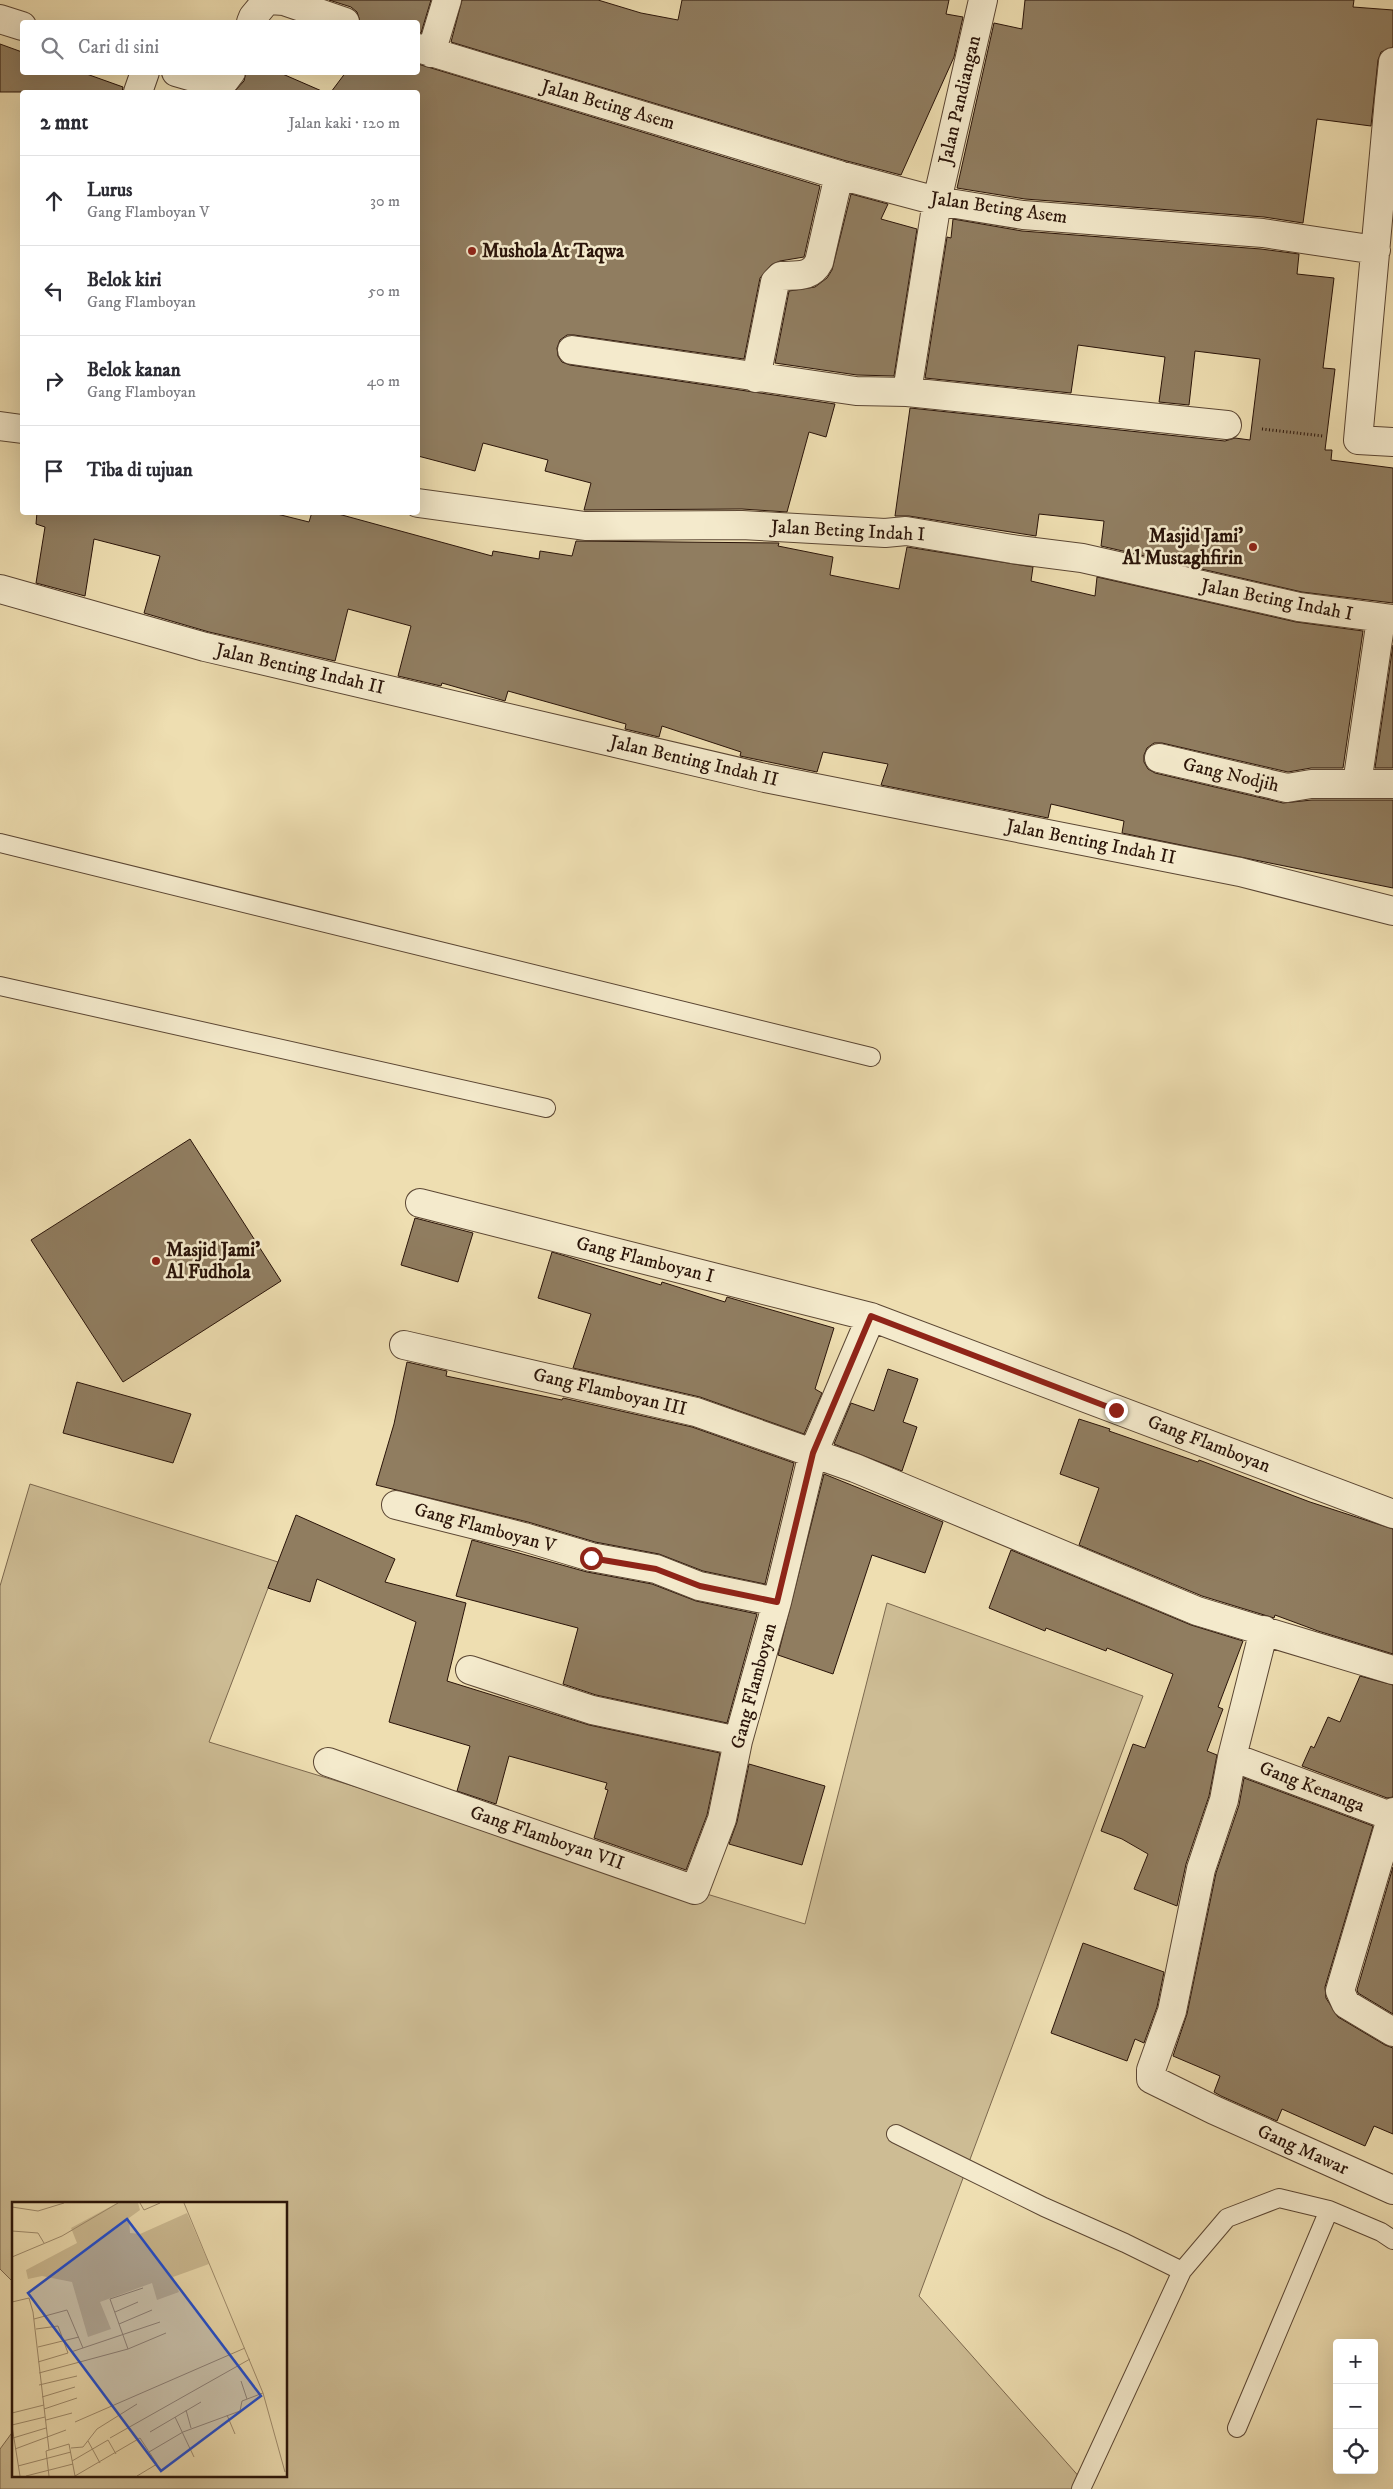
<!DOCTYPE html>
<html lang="id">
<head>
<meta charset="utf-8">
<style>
	body { margin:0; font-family:"IM FELL DW Pica",serif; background:#f2f2f3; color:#2b2b33 }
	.controls { position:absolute; right:15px; bottom:15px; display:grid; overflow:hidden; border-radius:5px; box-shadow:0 5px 20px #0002 }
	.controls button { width:45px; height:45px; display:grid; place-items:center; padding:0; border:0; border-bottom:1px solid #e1e1e2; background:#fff; color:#2b2b33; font:25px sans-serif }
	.stop { position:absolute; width:15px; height:15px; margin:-11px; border:4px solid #8f2418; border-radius:50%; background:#fff }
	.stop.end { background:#8f2418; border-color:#fff; box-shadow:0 1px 5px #0008 }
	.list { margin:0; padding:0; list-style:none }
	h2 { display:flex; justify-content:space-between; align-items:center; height:65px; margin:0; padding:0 20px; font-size:21px }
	h2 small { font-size:16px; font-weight:400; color:#7c7c81 }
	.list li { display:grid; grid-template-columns:32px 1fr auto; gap:15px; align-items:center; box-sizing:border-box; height:90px; padding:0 20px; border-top:1px solid #e1e1e2 }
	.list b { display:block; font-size:19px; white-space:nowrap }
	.list p { margin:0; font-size:16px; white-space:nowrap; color:#7c7c81 }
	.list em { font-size:16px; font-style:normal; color:#7c7c81 }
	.icon { flex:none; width:28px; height:28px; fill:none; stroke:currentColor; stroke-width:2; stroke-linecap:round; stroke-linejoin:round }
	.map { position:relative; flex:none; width:1393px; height:2489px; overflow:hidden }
	.search { position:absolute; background:#fff; box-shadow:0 5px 20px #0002; left:20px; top:20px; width:400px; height:55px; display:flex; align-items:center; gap:12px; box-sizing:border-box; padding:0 18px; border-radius:5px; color:#7c7c81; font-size:19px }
	.panel { position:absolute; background:#fff; box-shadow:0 5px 20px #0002; left:20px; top:90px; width:400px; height:425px; border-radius:5px }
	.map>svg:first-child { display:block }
	.green { fill:#cdbc94; stroke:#7c684e }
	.building { fill:#907d60; stroke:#2a1409 }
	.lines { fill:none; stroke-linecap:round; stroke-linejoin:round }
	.service-casing { stroke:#5b4633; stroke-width:20 }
	.minor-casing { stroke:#5b4633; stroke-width:30 }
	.path { stroke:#2a1409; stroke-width:3; stroke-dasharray:1 2.5; stroke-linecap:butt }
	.service { stroke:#f4eacc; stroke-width:18 }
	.minor { stroke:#f4eacc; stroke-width:28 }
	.route { stroke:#8f2418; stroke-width:6 }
	.poi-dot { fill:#8f2418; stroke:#f4eacc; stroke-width:2 }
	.labels { text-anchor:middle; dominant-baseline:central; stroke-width:5; stroke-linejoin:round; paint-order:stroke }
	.street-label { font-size:19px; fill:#2a1409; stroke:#f4eacc }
	.poi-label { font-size:19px; font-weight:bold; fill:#2a1409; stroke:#f4eacc; text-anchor:start }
	.inset-road { fill:none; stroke:#a08d6e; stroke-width:1 }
	.view { fill:#1d4ed8; fill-opacity:0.15; stroke:#1d4ed8; stroke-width:2.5 }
	.inset-edge { fill:none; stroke:#2a1409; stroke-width:2.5 }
</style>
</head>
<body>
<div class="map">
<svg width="1393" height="2489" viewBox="0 0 1393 2489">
	<rect width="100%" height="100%" fill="#eedeb1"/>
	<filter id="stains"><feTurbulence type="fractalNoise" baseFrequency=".004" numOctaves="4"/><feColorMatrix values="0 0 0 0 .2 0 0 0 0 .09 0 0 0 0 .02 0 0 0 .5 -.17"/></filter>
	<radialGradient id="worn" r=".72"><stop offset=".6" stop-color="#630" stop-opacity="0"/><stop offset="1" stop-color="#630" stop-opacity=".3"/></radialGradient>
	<path class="green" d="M30,1484L278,1562L209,1742L805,1924L887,1603L1143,1696L919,2296L1090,2489H0V2449L14,2430V2475H286V2203H14V2283L0,2269V1586Z"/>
	<path class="building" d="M329,0H431L421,33H418V22H364L360,21L357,12L351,7Z
		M462,0H598L641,13L678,20L682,0H949L946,14L963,17L954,57L901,175L843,160L451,42Z
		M1025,0H1354L1353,7L1393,10V47L1381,52L1378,60L1371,126L1317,119L1303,223L1264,217L1025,199L957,188L994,23L1022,29Z
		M0,44L22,52V72H81L123,87L122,92H0Z
		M418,64L820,186L804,257L780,261L771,265L760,278L744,359L574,335H567L560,340L557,348L558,356L562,362L570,365L835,404L826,437L809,432L787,512L742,509L584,510L591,483L545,471L548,460L483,443L475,471L418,456V92H331L346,72H418Z
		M246,72H278L324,92H234L244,81Z
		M851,194L888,204L881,219L917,229L894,376L857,375L775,363L789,291L815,287L827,278L832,270Z
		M953,219L1022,231L1261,249L1299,254L1297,274L1334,278L1323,368L1335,369L1325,450H1332L1331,460L1393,468V603L1302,592L1101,546L1104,521L1039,514L1036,536L909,516H895L910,408L1225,441L1235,438L1250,440L1260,359L1195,351L1189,405L1159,402L1165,357L1078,345L1071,393L925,378L947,237L951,238Z
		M37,512H269L309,522L312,512H331L492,556L493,551L539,559L540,551L572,556L576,541L779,543L778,546L833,557L830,575L899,589L907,547L1033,567L1031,581L1095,596L1097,577L1296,622L1363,631L1343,768H1311L1288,772L1162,743H1154L1147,748L1144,755V762L1148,769L1155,773L1283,803L1312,800H1393V888L1122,833L1124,821L1051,804L1048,818L881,785L888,764L823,752L817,772L740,756L741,752L662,726L659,737L625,729L626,724L508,691L505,701L442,683L441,686L398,676L411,626L348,609L335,661L209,632L144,613L160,556L94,539L85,596L36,583L45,527L36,524Z
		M1393,645V768H1375Z
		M190,1139L281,1281L123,1382L31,1240Z
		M415,1218L473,1233L458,1282L401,1265Z
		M552,1252L661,1285L662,1282L725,1302L727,1297L834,1328L815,1389L822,1393L804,1434L700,1397L573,1368L591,1314L538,1298Z
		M407,1362L447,1371L446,1376L562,1400L563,1398L692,1427L794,1463L765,1584L703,1571L659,1554L595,1542L528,1522L376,1485L394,1424Z
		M888,1369L918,1379L903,1422L917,1427L902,1471L834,1444L851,1403L874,1411Z
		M77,1382L191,1414L173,1463L63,1433Z
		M1079,1419L1110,1429L1109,1431L1198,1462L1199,1460L1310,1502L1393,1529V1654L1318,1631L1275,1615L1274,1618L1202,1596L1079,1545L1099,1488L1060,1474Z
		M824,1474L943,1522L925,1573L872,1555L833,1674L778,1655Z
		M296,1515L395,1559L385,1582L466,1603L447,1681L589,1725L720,1753L707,1815L686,1870L594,1838L608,1790L605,1789L607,1783L509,1756L496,1804L457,1791L470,1746L389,1722L416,1622L317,1579L310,1602L268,1588Z
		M472,1540L587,1572L652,1584L696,1601L757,1614L727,1723L596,1695L563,1684L578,1628L456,1596Z
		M1011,1550L1191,1625L1243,1641L1218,1707L1223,1709L1207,1751L1217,1755L1209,1796L1186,1864L1177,1906L1134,1889L1148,1854L1122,1839L1101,1831L1133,1744L1145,1748L1173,1674L1107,1648L1106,1651L1046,1628L1045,1631L989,1608Z
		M1360,1676L1393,1685V1797L1387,1798L1302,1766L1311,1746L1314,1748L1328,1717L1340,1722Z
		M749,1764L825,1786L802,1865L729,1844L737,1822Z
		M1244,1778L1373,1826L1325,1987L1326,1998L1338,2017L1385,2045L1393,2048V2134L1374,2126L1365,2146L1282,2109L1277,2121L1221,2096L1214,2092L1220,2076L1173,2056L1187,2014L1216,1873L1239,1805Z
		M1393,1867V2014L1358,1993L1357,1990Z
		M1083,1943L1164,1972L1157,2007L1144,2043L1135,2039L1127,2061L1051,2033Z"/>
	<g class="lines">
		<g class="service-casing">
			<path id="service" d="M0,843L871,1057
				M0,986L546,1108
				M896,2134L1044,2207L1125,2243L1182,2271L1227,2218L1279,2198L1329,2210L1381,2232L1393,2240
				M1237,2428L1329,2210
				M1081,2489L1182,2271"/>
		</g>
		<g class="minor-casing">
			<path id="minor" d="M269,0L284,1L345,22
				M0,19L22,26
				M251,22L253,17L267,0
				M418,48L839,175L937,201L1023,215L1263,233L1376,250
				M431,53L447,0
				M176,72L207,81L225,80L231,72
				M1390,90L1393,62
				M1393,90H1390L1389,99L1358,440L1393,442
				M138,92L145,72
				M572,350L856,391L907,392L1227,425
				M756,378L775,282L781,276C797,275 811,278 819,262L839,175
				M907,392L937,201L983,0
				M0,426L22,429
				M418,503L585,526L742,525L885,533L906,531L1012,549L1082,558L1299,607L1393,619
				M0,589L205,647L765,778L1240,872L1393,911
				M1159,758L1287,788L1311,784H1393
				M1357,784L1381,619
				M420,1203L871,1317L1393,1514
				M404,1345L696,1412L855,1468L1197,1611L1393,1670
				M396,1505L524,1537L591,1557L656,1569L699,1586L777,1602
				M1264,1630L1232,1757L1224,1800L1201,1869L1172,2011L1151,2070V2079L1214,2110L1393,2190
				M470,1670L592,1710L738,1741
				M1232,1757L1393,1817
				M328,1762L695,1890L722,1819L738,1741L777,1602L813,1453L871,1317
				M1393,1812L1340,1991L1346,2004L1393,2032"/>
		</g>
		<path class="path" d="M1262,429L1323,436"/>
		<use href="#service" class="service"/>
		<use href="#minor" class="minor"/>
	</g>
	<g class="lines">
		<path class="route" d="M591,1558L656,1569L700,1586L777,1602L813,1453L871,1316L1116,1410"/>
	</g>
	<g class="poi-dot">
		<circle cx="472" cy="251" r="5"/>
		<circle cx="1253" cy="547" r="5"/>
		<circle cx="156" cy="1261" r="5"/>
	</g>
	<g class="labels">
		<g class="street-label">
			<text transform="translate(960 100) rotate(-77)">Jalan Pandiangan</text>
			<text transform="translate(608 105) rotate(16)">Jalan Beting Asem</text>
			<text transform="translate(999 208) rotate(8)">Jalan Beting Asem</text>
			<text transform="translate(848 531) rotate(3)">Jalan Beting Indah I</text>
			<text transform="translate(1277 600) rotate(11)">Jalan Beting Indah I</text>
			<text transform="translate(300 669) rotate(13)">Jalan Benting Indah II</text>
			<text transform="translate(694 761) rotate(13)">Jalan Benting Indah II</text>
			<text transform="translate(1231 775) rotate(13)">Gang Nodjih</text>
			<text transform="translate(1091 842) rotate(11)">Jalan Benting Indah II</text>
			<text transform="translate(645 1260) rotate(14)">Gang Flamboyan I</text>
			<text transform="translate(610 1392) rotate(13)">Gang Flamboyan III</text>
			<text transform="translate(1209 1444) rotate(21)">Gang Flamboyan</text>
			<text transform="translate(485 1528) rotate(15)">Gang Flamboyan V</text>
			<text transform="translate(754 1686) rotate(-75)">Gang Flamboyan</text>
			<text transform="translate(1312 1787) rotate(21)">Gang Kenanga</text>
			<text transform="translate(547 1838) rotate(19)">Gang Flamboyan VII</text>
			<text transform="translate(1303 2150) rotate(24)">Gang Mawar</text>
		</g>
		<g class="poi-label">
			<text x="482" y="251">Mushola At Taqwa</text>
			<text x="1243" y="536" text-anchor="end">Masjid Jami'<tspan x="1243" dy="22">Al Mustaghfirin</tspan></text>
			<text x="166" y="1250">Masjid Jami'<tspan x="166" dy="22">Al Fudhola</tspan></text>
		</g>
	</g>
	<g transform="translate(12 2202)">
		<rect width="275" height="275" fill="#eedeb1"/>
		<path d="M105,1H126L128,8L117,16L118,31L128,32L175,11L197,62L161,75L167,90L145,98L140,81L88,100L99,127L76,135L60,80L30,74L16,77L14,68L65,41L59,26Z" fill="#cdbc94"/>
		<path class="inset-road" d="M128,1L132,8L148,1M172,1L251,191L273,270M0,5L26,9L52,1M0,29L26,31L32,41M0,55L50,34L106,1M0,100L17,96L21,110L37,248M103,110L126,100M22,117L55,108L71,146M107,122L140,108M24,127L46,124L56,151L26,160M26,145L67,135M116,147L98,97L131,86M59,150L148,120M27,171L116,147L154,131M229,179L235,197M27,183L65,174M30,195L63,185M32,207L65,196M174,208L179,226M0,211L32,203M215,213L223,232M163,215L182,255M34,218L60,211M63,220L233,146M0,223L33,215M0,224L8,274M138,230L189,200M1,236L34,226M98,236L238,157M76,239L88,261M59,246L71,245L85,227L125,202M3,247L54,228M137,250L171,230L228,209L230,199L251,191M60,259L96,238L104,252M6,264L59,250M14,274L61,262M37,274L34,249L57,242L63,274M63,274L128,236L145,262L125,274"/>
		<path class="view" d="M115,17L249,194L149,269L16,91Z"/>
		<rect width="275" height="275" class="inset-edge"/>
	</g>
	<rect width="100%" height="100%" filter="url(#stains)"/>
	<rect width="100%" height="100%" fill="url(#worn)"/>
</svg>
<div class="controls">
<button>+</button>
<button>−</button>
<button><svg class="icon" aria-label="locate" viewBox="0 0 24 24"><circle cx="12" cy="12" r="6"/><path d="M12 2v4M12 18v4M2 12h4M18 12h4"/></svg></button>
</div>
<div class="stop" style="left:591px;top:1558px"></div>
<div class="stop end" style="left:1116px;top:1410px"></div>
<div class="search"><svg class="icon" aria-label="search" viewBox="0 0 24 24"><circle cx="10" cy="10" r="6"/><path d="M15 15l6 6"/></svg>Cari di sini</div>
<section class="panel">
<h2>2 mnt<small>Jalan kaki · 120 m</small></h2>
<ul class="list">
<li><svg class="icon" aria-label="ahead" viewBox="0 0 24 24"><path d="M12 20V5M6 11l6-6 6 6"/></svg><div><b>Lurus</b><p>Gang Flamboyan V</p></div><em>30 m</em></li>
<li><svg class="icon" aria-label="left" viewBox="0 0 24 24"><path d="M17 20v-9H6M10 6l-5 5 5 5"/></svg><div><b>Belok kiri</b><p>Gang Flamboyan</p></div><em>50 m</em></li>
<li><svg class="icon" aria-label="right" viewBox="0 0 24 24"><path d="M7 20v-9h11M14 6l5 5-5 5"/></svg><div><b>Belok kanan</b><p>Gang Flamboyan</p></div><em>40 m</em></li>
<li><svg class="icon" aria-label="arrive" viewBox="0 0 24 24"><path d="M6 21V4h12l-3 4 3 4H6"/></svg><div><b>Tiba di tujuan</b></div></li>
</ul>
</section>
</div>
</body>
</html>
